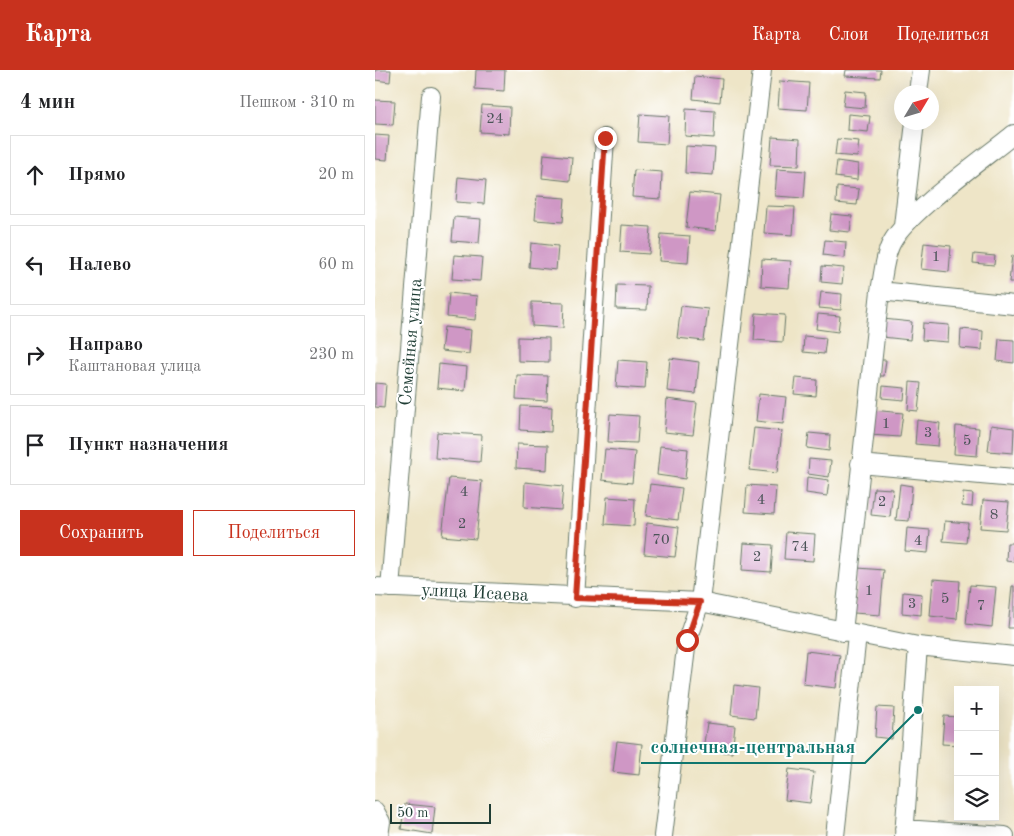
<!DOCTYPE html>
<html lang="ru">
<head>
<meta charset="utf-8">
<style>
	body { margin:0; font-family:"Old Standard TT",serif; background:#f6f6f6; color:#202124 }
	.controls { position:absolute; right:15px; bottom:15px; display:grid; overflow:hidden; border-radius:0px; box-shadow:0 5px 20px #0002 }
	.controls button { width:45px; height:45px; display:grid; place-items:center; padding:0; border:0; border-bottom:1px solid #e0e0e0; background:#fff; color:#202124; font:25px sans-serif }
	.compass { position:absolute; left:519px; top:15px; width:45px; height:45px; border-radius:50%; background:#fff; box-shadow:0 5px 20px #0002; rotate:52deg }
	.scale { position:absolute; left:15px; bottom:12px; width:101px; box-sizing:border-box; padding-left:5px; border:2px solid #1f3d34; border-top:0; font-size:14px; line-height:18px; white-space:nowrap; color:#1f3d34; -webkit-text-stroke:4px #fff; paint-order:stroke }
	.stop { position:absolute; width:15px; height:15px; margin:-11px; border:4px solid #c8321e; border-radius:50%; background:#fff }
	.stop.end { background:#c8321e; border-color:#fff; box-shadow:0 1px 5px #0008 }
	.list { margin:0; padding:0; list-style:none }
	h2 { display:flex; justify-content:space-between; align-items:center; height:65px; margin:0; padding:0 20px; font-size:21px }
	h2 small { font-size:16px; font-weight:400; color:#757577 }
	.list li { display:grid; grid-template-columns:32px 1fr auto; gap:15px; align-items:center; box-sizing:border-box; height:80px; margin:0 10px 10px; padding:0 10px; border:1px solid #e0e0e0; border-radius:0px }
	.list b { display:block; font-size:19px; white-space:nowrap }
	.list p { margin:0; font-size:16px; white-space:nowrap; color:#757577 }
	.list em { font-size:16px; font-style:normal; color:#757577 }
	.actions { display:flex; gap:10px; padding:15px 20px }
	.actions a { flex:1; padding:11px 0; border:1px solid #c8321e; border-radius:0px; text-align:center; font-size:18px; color:#c8321e }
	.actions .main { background:#c8321e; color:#fff }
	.icon { flex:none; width:28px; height:28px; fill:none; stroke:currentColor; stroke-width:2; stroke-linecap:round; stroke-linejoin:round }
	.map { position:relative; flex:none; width:639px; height:766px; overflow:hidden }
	header { display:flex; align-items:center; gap:30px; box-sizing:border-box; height:70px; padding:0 25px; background:#c8321e; color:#fff }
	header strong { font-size:24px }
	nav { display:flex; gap:28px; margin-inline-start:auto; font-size:18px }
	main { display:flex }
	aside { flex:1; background:#fff }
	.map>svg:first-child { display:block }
	.building { fill:#cf97c5 }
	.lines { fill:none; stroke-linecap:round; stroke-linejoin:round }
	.minor-casing { stroke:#677867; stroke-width:20 }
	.minor { stroke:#fff; stroke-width:18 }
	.route { stroke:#c8321e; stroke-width:6 }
	.labels { text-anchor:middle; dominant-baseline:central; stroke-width:4; stroke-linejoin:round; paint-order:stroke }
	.number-label { font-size:15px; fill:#4b5458 }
	.street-label { font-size:18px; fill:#1f3d34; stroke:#fff }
	.leader { fill:none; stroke:#0f766e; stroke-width:2 }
	.callout-dot { fill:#0f766e; stroke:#fff; stroke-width:2 }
	.callout-label { font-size:19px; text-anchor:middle; font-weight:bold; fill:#0f766e; stroke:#fff; stroke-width:4; stroke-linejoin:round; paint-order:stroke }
</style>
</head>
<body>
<header>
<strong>Карта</strong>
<nav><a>Карта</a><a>Слои</a><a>Поделиться</a></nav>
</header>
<main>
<aside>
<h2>4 мин<small>Пешком · 310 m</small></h2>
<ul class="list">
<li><svg class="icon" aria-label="ahead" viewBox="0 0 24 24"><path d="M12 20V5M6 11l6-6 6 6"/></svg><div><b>Прямо</b></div><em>20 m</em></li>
<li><svg class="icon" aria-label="left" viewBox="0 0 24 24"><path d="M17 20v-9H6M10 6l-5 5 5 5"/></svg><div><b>Налево</b></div><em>60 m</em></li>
<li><svg class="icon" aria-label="right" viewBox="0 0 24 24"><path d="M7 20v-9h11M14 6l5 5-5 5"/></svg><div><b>Направо</b><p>Каштановая улица</p></div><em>230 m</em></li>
<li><svg class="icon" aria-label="arrive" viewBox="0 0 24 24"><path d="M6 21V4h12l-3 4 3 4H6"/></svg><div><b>Пункт назначения</b></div></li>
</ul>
<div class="actions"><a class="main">Сохранить</a><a>Поделиться</a></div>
</aside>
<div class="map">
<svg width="639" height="766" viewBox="0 0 639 766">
	<rect width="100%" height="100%" fill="#fff"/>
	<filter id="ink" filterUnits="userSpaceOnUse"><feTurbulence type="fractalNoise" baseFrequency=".02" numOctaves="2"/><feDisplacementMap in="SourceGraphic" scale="10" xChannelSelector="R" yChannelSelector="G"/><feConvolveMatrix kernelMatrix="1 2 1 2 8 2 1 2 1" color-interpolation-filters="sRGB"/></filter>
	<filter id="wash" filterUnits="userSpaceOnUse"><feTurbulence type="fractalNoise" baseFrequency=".0096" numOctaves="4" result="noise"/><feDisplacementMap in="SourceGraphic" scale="20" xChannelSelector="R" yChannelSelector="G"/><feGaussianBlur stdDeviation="1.12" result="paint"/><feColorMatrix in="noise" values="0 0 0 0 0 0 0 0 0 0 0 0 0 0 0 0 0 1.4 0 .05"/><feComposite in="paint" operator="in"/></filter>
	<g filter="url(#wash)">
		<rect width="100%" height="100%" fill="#eee5c7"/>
		<g id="blocks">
			<path class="building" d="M0,0H16L15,12L0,10Z
				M101,0H130L129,21L100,19Z
				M471,0H506L505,8L470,6Z
				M320,6L347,9L345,32L318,29Z
				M405,11L434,13L432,40L403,38Z
				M470,20L491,22L490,38L468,36Z
				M0,30L20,31L18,55L0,54Z
				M107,35L135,37L134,64L105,62Z
				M311,39L340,41L339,68L310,66Z
				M265,44L294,46L292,74L263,72Z
				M473,44L495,46L493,62L472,60Z
				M0,65L14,66L12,90L0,89Z
				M397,67L425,69L424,96L395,95Z
				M462,69L484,71L482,87L460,85Z
				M311,76L340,78L338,105L310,103Z
				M169,84L197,87L195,111L167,108Z
				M462,91L483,94L482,110L460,107Z
				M402,99L431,101L429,128L400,126Z
				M259,100L287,102L286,129L257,127Z
				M83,107L111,110L109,134L81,132Z
				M462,117L484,119L482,135L461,133Z
				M315,122L345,125L341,161L311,157Z
				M162,126L190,128L188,152L160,150Z
				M391,136L420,137L418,165L389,163Z
				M456,144L477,146L475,162L454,160Z
				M79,147L106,149L104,173L77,171Z
				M247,155L276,157L274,184L245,182Z
				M286,164L315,166L313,193L284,191Z
				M450,170L471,172L470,188L448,185Z
				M156,173L183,176L181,200L154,197Z
				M549,173L576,176L574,202L546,199Z
				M599,184L620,186L619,195L598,193Z
				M79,185L107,187L105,211L77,209Z
				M637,185L639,186V212H634Z
				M387,189L416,191L414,218L386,216Z
				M447,196L469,198L467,214L446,212Z
				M242,215L273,216L272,240L241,239Z
				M446,222L467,224L466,240L444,238Z
				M74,223L102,226L100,250L72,247Z
				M157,232L189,233L188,258L157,256Z
				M306,236L333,239L329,271L302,268Z
				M381,243L410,245L408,272L379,270Z
				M443,244L465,246L463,262L441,259Z
				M508,249L537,252L535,270L507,267Z
				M548,253L574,255L573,272L547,270Z
				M69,257L96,260L94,284L66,281Z
				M586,259L608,261L607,280L585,278Z
				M429,266L451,268L449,284L428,282Z
				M143,267L174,268V292L143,291Z
				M624,269L639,270V293L622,291Z
				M295,288L324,292L321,324L292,321Z
				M243,290L272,292L270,319L241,317Z
				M505,290H511L509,306H503Z
				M64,294L92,297L90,321L62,318Z
				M142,305L173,306L172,331L141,329Z
				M421,308L442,310L441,326L419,324Z
				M535,312L546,313L543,341L533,340Z
				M0,313L11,314L9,338L0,337Z
				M508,316L530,318L529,330L507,328Z
				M384,324L411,327L408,354L381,351Z
				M292,329L322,333L318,365L289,362Z
				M146,336L177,337L176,362L145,360Z
				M497,340L528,343L525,367L495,365Z
				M235,344L264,346L262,373L233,372Z
				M542,350L565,353L563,376L540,374Z
				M616,355L639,358L638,383L613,381Z
				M581,356L604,358L602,386L579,384Z
				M379,358L407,361L402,403L374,400Z
				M62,362L107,365L105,392L60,388Z
				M434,363L455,365L454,381L432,378Z
				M142,374L173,375L172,400L141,398Z
				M285,376L313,379L310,409L282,405Z
				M230,379L260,382L257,413L227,410Z
				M434,389L456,391L454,407L433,404Z
				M432,407L454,410L452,426L431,423Z
				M74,408L107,411L101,469L67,466Z
				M150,412L188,416L186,440L149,437Z
				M275,414L307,418L303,450L271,446Z
				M525,414L537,416L534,451L521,450Z
				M372,415L401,417L399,444L370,442Z
				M499,418L518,419L515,447L496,445Z
				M588,423L598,424L597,437L587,436Z
				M232,427L260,429L259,456L230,454Z
				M608,430L634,432L631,460L605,458Z
				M570,451L593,453L591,473L568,471Z
				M272,453L304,457L300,487L269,484Z
				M532,458L555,460L553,483L530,481Z
				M411,462L440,464L438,491L409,489Z
				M369,473L398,475L396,502L367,500Z
				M632,473H639V492L631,491Z
				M483,498L509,500L505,545L479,543Z
				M558,509L585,511L582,549L555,546Z
				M595,515L621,517L617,557L591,554Z
				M637,516H639V558H633Z
				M528,522L547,524L546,545L527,543Z
				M431,581L465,585L461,618L428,614Z
				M359,615L383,618L380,648L356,645Z
				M502,637L519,638L517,669L500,667Z
				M569,646L583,647V675L567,674Z
				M332,653L360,656L357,683L328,680Z
				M242,671L267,674L264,705L238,702Z
				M414,699L439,702L435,733L410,730Z
				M580,712H583V736L578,735Z
				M30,734L60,737L57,764L26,759Z"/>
		</g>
	</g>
	<g filter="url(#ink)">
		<use href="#blocks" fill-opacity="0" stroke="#677867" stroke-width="1"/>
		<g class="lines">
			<g class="minor-casing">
				<path id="minor" d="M543,22L546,0
					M528,156L540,52
					M505,221L639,235
					M485,394L639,408
					M0,517L325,532L543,576L639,586
					M15,518L56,26
					M200,528L230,68
					M468,562L505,221C508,207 509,189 515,176C527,146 611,87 639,64
					M0,741L6,752L4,766
					M529,759L630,766
					M288,766L312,570L325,532L387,0
					M460,766L482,565
					M529,766L543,576"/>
			</g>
			<use href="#minor" class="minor"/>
		</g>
	</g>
	<g class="lines" filter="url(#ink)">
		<path class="route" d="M230,68L200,528L325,532L312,570"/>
	</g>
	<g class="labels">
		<g class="number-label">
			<text x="120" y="49">24</text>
			<text x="561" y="187">1</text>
			<text x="511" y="354">1</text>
			<text x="553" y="363">3</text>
			<text x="592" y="371">5</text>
			<text x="89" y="422">4</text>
			<text x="386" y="430">4</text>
			<text x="507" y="432">2</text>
			<text x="619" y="445">8</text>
			<text x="87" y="454">2</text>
			<text x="286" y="470">70</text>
			<text x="543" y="471">4</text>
			<text x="425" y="477">74</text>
			<text x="382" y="487">2</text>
			<text x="494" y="521">1</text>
			<text x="570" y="529">5</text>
			<text x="537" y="534">3</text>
			<text x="606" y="536">7</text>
		</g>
		<g class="street-label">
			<text transform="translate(36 272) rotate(-85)">Семейная улица</text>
			<text transform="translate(100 523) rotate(3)">улица Исаева</text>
		</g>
	</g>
	<path class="leader" d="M543 640L490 693H266"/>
	<circle class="callout-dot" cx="543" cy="640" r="5"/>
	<g class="callout-label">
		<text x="378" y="683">солнечная-центральная</text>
	</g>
</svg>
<div class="controls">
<button>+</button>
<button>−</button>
<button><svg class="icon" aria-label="layers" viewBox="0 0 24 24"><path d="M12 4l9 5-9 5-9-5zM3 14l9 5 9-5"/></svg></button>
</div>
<svg class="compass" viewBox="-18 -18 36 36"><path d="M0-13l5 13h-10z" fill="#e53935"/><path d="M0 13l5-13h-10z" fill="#757577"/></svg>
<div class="scale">50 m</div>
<div class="stop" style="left:312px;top:570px"></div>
<div class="stop end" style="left:230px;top:68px"></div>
</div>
</main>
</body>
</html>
